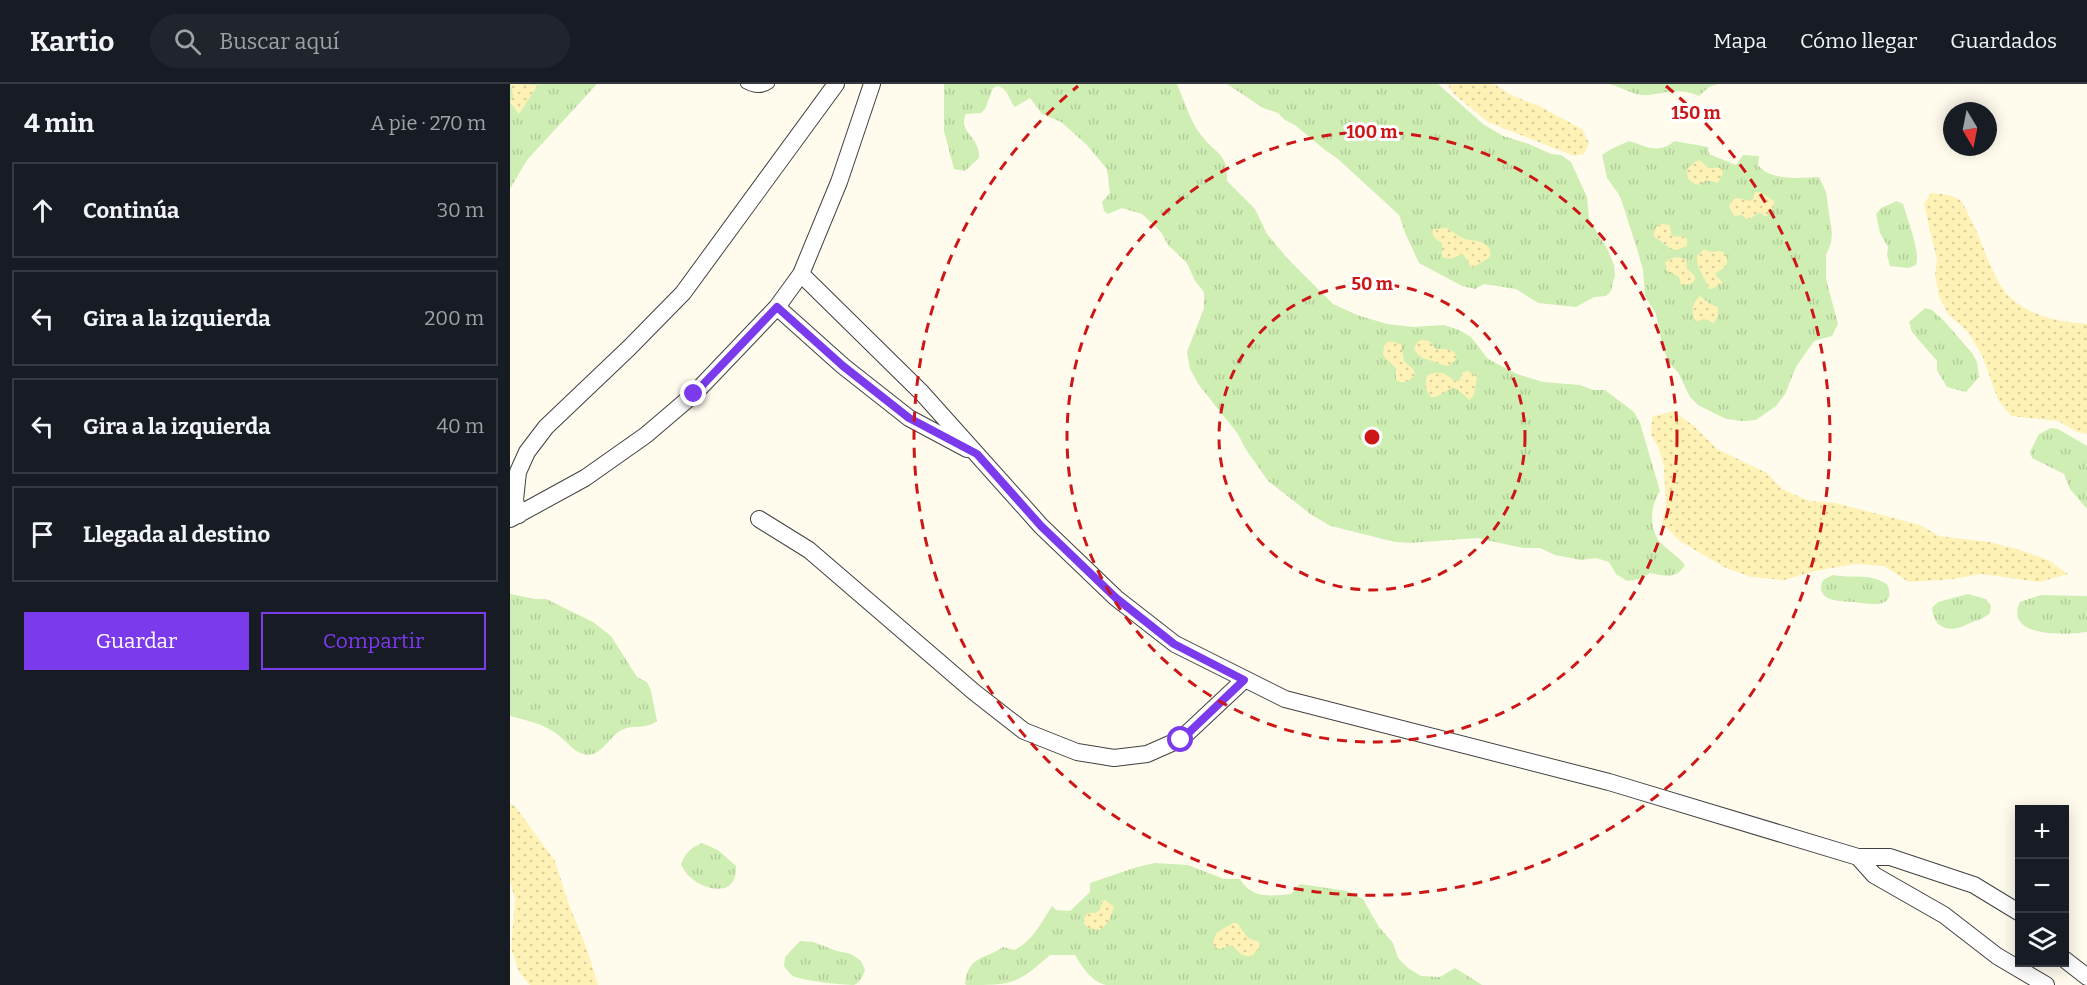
<!DOCTYPE html>
<html lang="es">
<head>
<meta charset="utf-8">
<style>
	body { margin:0; font-family:Bitter,serif; background:#20242c; color:#f1f3f6 }
	.controls { position:absolute; right:18px; bottom:18px; display:grid; overflow:hidden; border-radius:0px; box-shadow:0 3px 15px #0003 }
	.controls button { width:54px; height:54px; display:grid; place-items:center; padding:0; border:0; border-bottom:2px solid #363941; background:#171b24; color:#f1f3f6; font:30px sans-serif }
	.compass { position:absolute; left:1433px; top:18px; width:54px; height:54px; border-radius:50%; background:#171b24; box-shadow:0 3px 15px #0003; rotate:170deg }
	.stop { position:absolute; width:18px; height:18px; margin:-14px; border:4px solid #7c3aed; border-radius:50%; background:#fff }
	.stop.end { background:#7c3aed; border-color:#fff; box-shadow:0 2px 6px #0008 }
	.list { margin:0; padding:0; list-style:none }
	h2 { display:flex; justify-content:space-between; align-items:center; height:78px; margin:0; padding:0 24px; font-size:26px }
	h2 small { font-size:20px; font-weight:400; color:#9ea1a6 }
	.list li { display:grid; grid-template-columns:39px 1fr auto; gap:18px; align-items:center; box-sizing:border-box; height:96px; margin:0 12px 12px; padding:0 12px; border:2px solid #363941; border-radius:0px }
	.list b { display:block; font-size:22px; white-space:nowrap }
	.list em { font-size:20px; font-style:normal; color:#9ea1a6 }
	.actions { display:flex; gap:12px; padding:18px 24px }
	.actions a { flex:1; padding:14px 0; border:2px solid #7c3aed; border-radius:0px; text-align:center; font-size:21px; color:#7c3aed }
	.actions .main { background:#7c3aed; color:#fff }
	.icon { flex:none; width:33px; height:33px; fill:none; stroke:currentColor; stroke-width:2; stroke-linecap:round; stroke-linejoin:round }
	.map { position:relative; flex:none; width:1577px; height:901px; overflow:hidden }
	header { display:flex; align-items:center; gap:36px; box-sizing:border-box; height:84px; padding:0 30px; background:#171b24; border-bottom:2px solid #363941 }
	header strong { font-size:28px }
	nav { display:flex; gap:33px; margin-inline-start:auto; font-size:21px }
	.search { width:420px; height:54px; background:#20242c; display:flex; align-items:center; gap:15px; box-sizing:border-box; padding:0 21px; border-radius:33px; color:#9ea1a6; font-size:22px }
	main { display:flex }
	aside { flex:1; background:#171b24 }
	.map>svg:first-child { display:block }
	.grass { fill:url(#grass-tufts) }
	.sand { fill:url(#sand-dots) }
	.lines { fill:none; stroke-linecap:round; stroke-linejoin:round }
	.service-casing { stroke:#414141; stroke-width:10 }
	.minor-casing { stroke:#414141; stroke-width:18 }
	.service { stroke:#fff; stroke-width:8 }
	.minor { stroke:#fff; stroke-width:16 }
	.route { stroke:#7c3aed; stroke-width:8 }
	.ring { fill:none; stroke:#cd1616; stroke-width:3; stroke-dasharray:10 8 }
	.centre { fill:#cd1616; stroke:#fff; stroke-width:3 }
	.ring-label { font-size:18px; text-anchor:middle; font-weight:bold; fill:#cd1616; stroke:#fff; stroke-width:6; stroke-linejoin:round; paint-order:stroke }
</style>
</head>
<body>
<header>
<strong>Kartio</strong>
<div class="search"><svg class="icon" aria-label="search" viewBox="0 0 24 24"><circle cx="10" cy="10" r="6"/><path d="M15 15l6 6"/></svg>Buscar aquí</div>
<nav><a>Mapa</a><a>Cómo llegar</a><a>Guardados</a></nav>
</header>
<main>
<aside>
<h2>4 min<small>A pie · 270 m</small></h2>
<ul class="list">
<li><svg class="icon" aria-label="ahead" viewBox="0 0 24 24"><path d="M12 20V5M6 11l6-6 6 6"/></svg><div><b>Continúa</b></div><em>30 m</em></li>
<li><svg class="icon" aria-label="left" viewBox="0 0 24 24"><path d="M17 20v-9H6M10 6l-5 5 5 5"/></svg><div><b>Gira a la izquierda</b></div><em>200 m</em></li>
<li><svg class="icon" aria-label="left" viewBox="0 0 24 24"><path d="M17 20v-9H6M10 6l-5 5 5 5"/></svg><div><b>Gira a la izquierda</b></div><em>40 m</em></li>
<li><svg class="icon" aria-label="arrive" viewBox="0 0 24 24"><path d="M6 21V4h12l-3 4 3 4H6"/></svg><div><b>Llegada al destino</b></div></li>
</ul>
<div class="actions"><a class="main">Guardar</a><a>Compartir</a></div>
</aside>
<div class="map">
<svg width="1577" height="901" viewBox="0 0 1577 901">
	<defs>
		<pattern id="grass-tufts" width="24" height="20" patternUnits="userSpaceOnUse" patternTransform="scale(1.5)"><rect width="24" height="20" fill="#cfeeb3"/><path d="M3 7l-1-3M5 7V3M7 7l1-3M15 17l-1-3M17 17v-4M19 17l1-3" fill="none" stroke="#b1cb99"/></pattern>
		<pattern id="sand-dots" width="8" height="8" patternUnits="userSpaceOnUse" patternTransform="scale(1.5)"><rect width="8" height="8" fill="#fff2b6"/><path d="M2 2h.1M6 6h.1" fill="none" stroke="#d9ce9b" stroke-width="1.8" stroke-linecap="round"/></pattern>
	</defs>
	<rect width="100%" height="100%" fill="#fffcee"/>
	<path class="grass" d="M0,0H87L17,76L0,105Z
		M434,0H667C674,16 680,37 691,51C706,71 718,68 717,97L745,125L757,150L778,175L823,220L847,231L877,240L903,243L934,241L949,246L961,253L978,275L1007,290L1033,298L1070,301L1083,306H1095L1124,328L1130,339L1150,407C1140,421 1138,448 1153,461C1160,468 1168,472 1175,481C1166,496 1155,492 1140,489L1130,495L1117,497L1106,490L1099,478L1086,474L1071,476L1045,471L1030,464H1013L967,454L900,459L885,458L821,442L803,432L758,397L735,364L728,350L689,301L680,285L677,268L694,224V208L685,197L677,179L658,161L651,148L632,130L612,124L598,130L594,127L592,118L600,109L597,85L576,60L551,38L532,30L520,14L505,23C498,15 499,6 488,2L483,4L475,25L471,29L456,30C447,48 471,53 469,74L455,87L444,85L434,47Z
		M717,0H928L973,40L993,52L1019,60L1041,70L1051,71L1061,78L1077,113L1079,135L1098,166L1104,181L1105,191L1101,207L1096,212L1084,213L1066,223L1028,219L1006,205L974,200L965,205L952,202L909,179L896,151L889,131L828,75L815,66L785,41L775,36L768,29L753,24Z
		M1099,0H1208L1199,3L1189,12C1162,0 1147,15 1126,10C1117,7 1108,2 1099,0Z
		M1119,57C1136,62 1149,71 1164,57L1198,63L1199,70L1226,81L1233,71L1249,72L1248,81C1260,97 1290,94 1309,93L1316,108L1322,150L1321,159L1316,171V195L1328,240L1322,252L1304,257L1286,283L1275,310L1266,322L1246,336L1232,337L1216,335L1188,321L1180,313L1168,288L1159,279L1153,264L1146,230L1135,212L1133,186L1128,168L1110,112L1097,94L1092,71L1101,65Z
		M1387,117L1393,120C1397,134 1411,169 1406,181L1398,184L1380,182L1377,171L1378,163L1370,149L1366,130L1371,124Z
		M1415,224L1422,226L1434,237L1462,269L1467,278L1469,293L1456,308L1437,303L1427,286V277L1402,248L1399,238Z
		M1541,344L1548,345L1577,362V425L1560,405L1554,390L1522,374L1520,368L1529,350Z
		M1323,491C1344,495 1356,488 1377,500C1388,526 1358,520 1344,518C1334,517 1319,518 1313,510C1310,506 1311,501 1313,496Z
		M0,510L25,515H36L83,538L101,552L127,593L137,598L141,607L147,637C136,646 123,640 112,646C101,651 94,667 83,670C67,675 56,655 44,648C31,639 15,636 0,632Z
		M1458,510L1476,515L1481,522L1480,529C1473,536 1466,536 1458,540C1441,549 1424,546 1422,524L1428,518Z
		M1531,511L1577,512V548C1557,551 1493,554 1510,518Z
		M192,759L208,766L226,782C228,813 196,808 180,793C176,790 174,785 171,781C175,769 180,764 192,759Z
		M645,779L678,781L714,795H730C742,815 760,812 781,810L790,800L837,807L853,815L869,843L883,859L888,874L898,884L911,892L930,893L945,884L972,901H596C582,898 572,883 565,871H540C506,901 502,901 456,901L455,899C459,871 474,876 493,863L504,866C522,858 531,839 542,822L546,826L560,827L580,808V799L627,783Z
		M290,857L303,858L327,867L341,870L351,877L355,886C353,891 351,898 344,901C335,901 292,897 283,892C280,890 277,886 274,882L275,873Z"/>
	<path class="sand" d="M1,0L28,1L9,30L0,18L3,12Z
		M937,0H984L1003,12L1029,22L1072,45L1079,59L1074,70L1064,72L978,38L944,10Z
		M1190,76L1198,84H1210L1213,89L1208,99L1196,96L1190,101L1185,100L1178,95L1177,85L1185,78Z
		M1245,108H1250L1264,117V122L1257,132H1254L1250,128L1238,136L1232,131L1224,132L1219,122C1224,110 1230,115 1240,117L1243,115Z
		M1421,109C1431,110 1444,110 1452,118C1454,121 1456,126 1458,130C1474,156 1481,201 1507,219C1528,234 1551,238 1577,240V350L1567,348L1548,337L1501,332L1488,316L1472,271L1457,247L1439,231L1429,213L1425,191L1427,176L1414,120Z
		M1151,140L1160,141L1161,151L1166,153L1172,152L1177,155V162L1167,166L1161,165L1144,152C1144,146 1145,143 1151,140Z
		M937,144C943,148 949,153 955,155C967,158 982,156 980,173L962,184L953,170L940,175L932,173V159C926,155 921,153 923,145Z
		M1194,165C1204,170 1202,167 1209,167C1218,167 1219,179 1214,184C1211,186 1208,187 1205,190L1213,199L1201,205H1199C1195,193 1186,185 1187,172Z
		M1165,173L1176,175L1177,185L1185,192V196L1180,200L1171,201L1169,193L1156,186L1155,178Z
		M1190,212L1200,220L1208,223V231L1204,239L1194,235L1186,238C1180,227 1182,220 1190,212Z
		M913,256L919,257L926,265C934,265 943,264 947,272C945,277 943,280 937,282L910,273L904,265L908,257Z
		M879,257L891,260L894,277L903,285L905,290C900,297 894,301 886,296V284L873,272L874,261Z
		M958,287L967,293L964,310L960,316L947,305L942,304L926,313H921L915,303L917,292C926,285 937,289 944,297H949L953,288Z
		M1163,327L1184,342L1207,365L1257,389L1272,405L1300,417L1326,419L1410,441L1429,452L1479,458L1507,465L1538,476L1558,490L1529,498L1471,490L1443,495L1399,498L1374,482L1345,480L1305,487L1274,496L1241,493L1214,483L1170,457L1152,439L1156,422L1154,383L1149,365L1141,351L1142,333Z
		M0,720L5,722L45,777L59,821L77,865L88,901H20L9,888L1,864L5,815L0,797Z
		M595,816L604,823L599,837L590,846L579,844L574,840V834L578,829H585L590,826L592,817Z
		M723,839H727L738,854L749,858L750,863L741,873L732,871L722,861L710,865L706,864L703,859L706,849Z"/>
	<g class="lines">
		<g class="service-casing">
			<path id="service" d="M235,0C244,5 252,6 260,0"/>
		</g>
		<g class="minor-casing">
			<path id="minor" d="M291,190L412,309L531,442L606,514L665,560L775,615L1099,698L1348,773H1380L1464,801L1510,829
				M267,223L333,282L399,334L457,365
				M9,431L5,416L8,388L17,368L36,343L119,264L173,209L326,0
				M0,435L75,394L136,351L184,310L267,223L291,190L329,98L362,0
				M249,435L299,466L464,608L514,647L567,668L604,674L637,670L671,655L734,596
				M1348,773L1364,791L1434,831L1487,872L1536,901
				M1554,875L1577,893"/>
		</g>
		<use href="#service" class="service"/>
		<use href="#minor" class="minor"/>
	</g>
	<g class="lines">
		<path class="route" d="M184,310L267,223L333,282L399,334L467,370L531,442L606,514L664,560L734,596L671,656"/>
	</g>
	<g class="ring">
		<circle cx="862" cy="353" r="153"/>
		<circle cx="862" cy="353" r="305"/>
		<path d="M1156 2A458 458 0 1 1 568 2"/>
	</g>
	<circle cx="862" cy="353" r="9" class="centre"/>
	<g class="ring-label">
		<text x="1186" y="35">150 m</text>
		<text x="862" y="54">100 m</text>
		<text x="862" y="206">50 m</text>
	</g>
</svg>
<div class="controls">
<button>+</button>
<button>−</button>
<button><svg class="icon" aria-label="layers" viewBox="0 0 24 24"><path d="M12 4l9 5-9 5-9-5zM3 14l9 5 9-5"/></svg></button>
</div>
<svg class="compass" viewBox="-18 -18 36 36"><path d="M0-13l5 13h-10z" fill="#e53935"/><path d="M0 13l5-13h-10z" fill="#9ea1a6"/></svg>
<div class="stop" style="left:671px;top:656px"></div>
<div class="stop end" style="left:184px;top:310px"></div>
</div>
</main>
</body>
</html>
